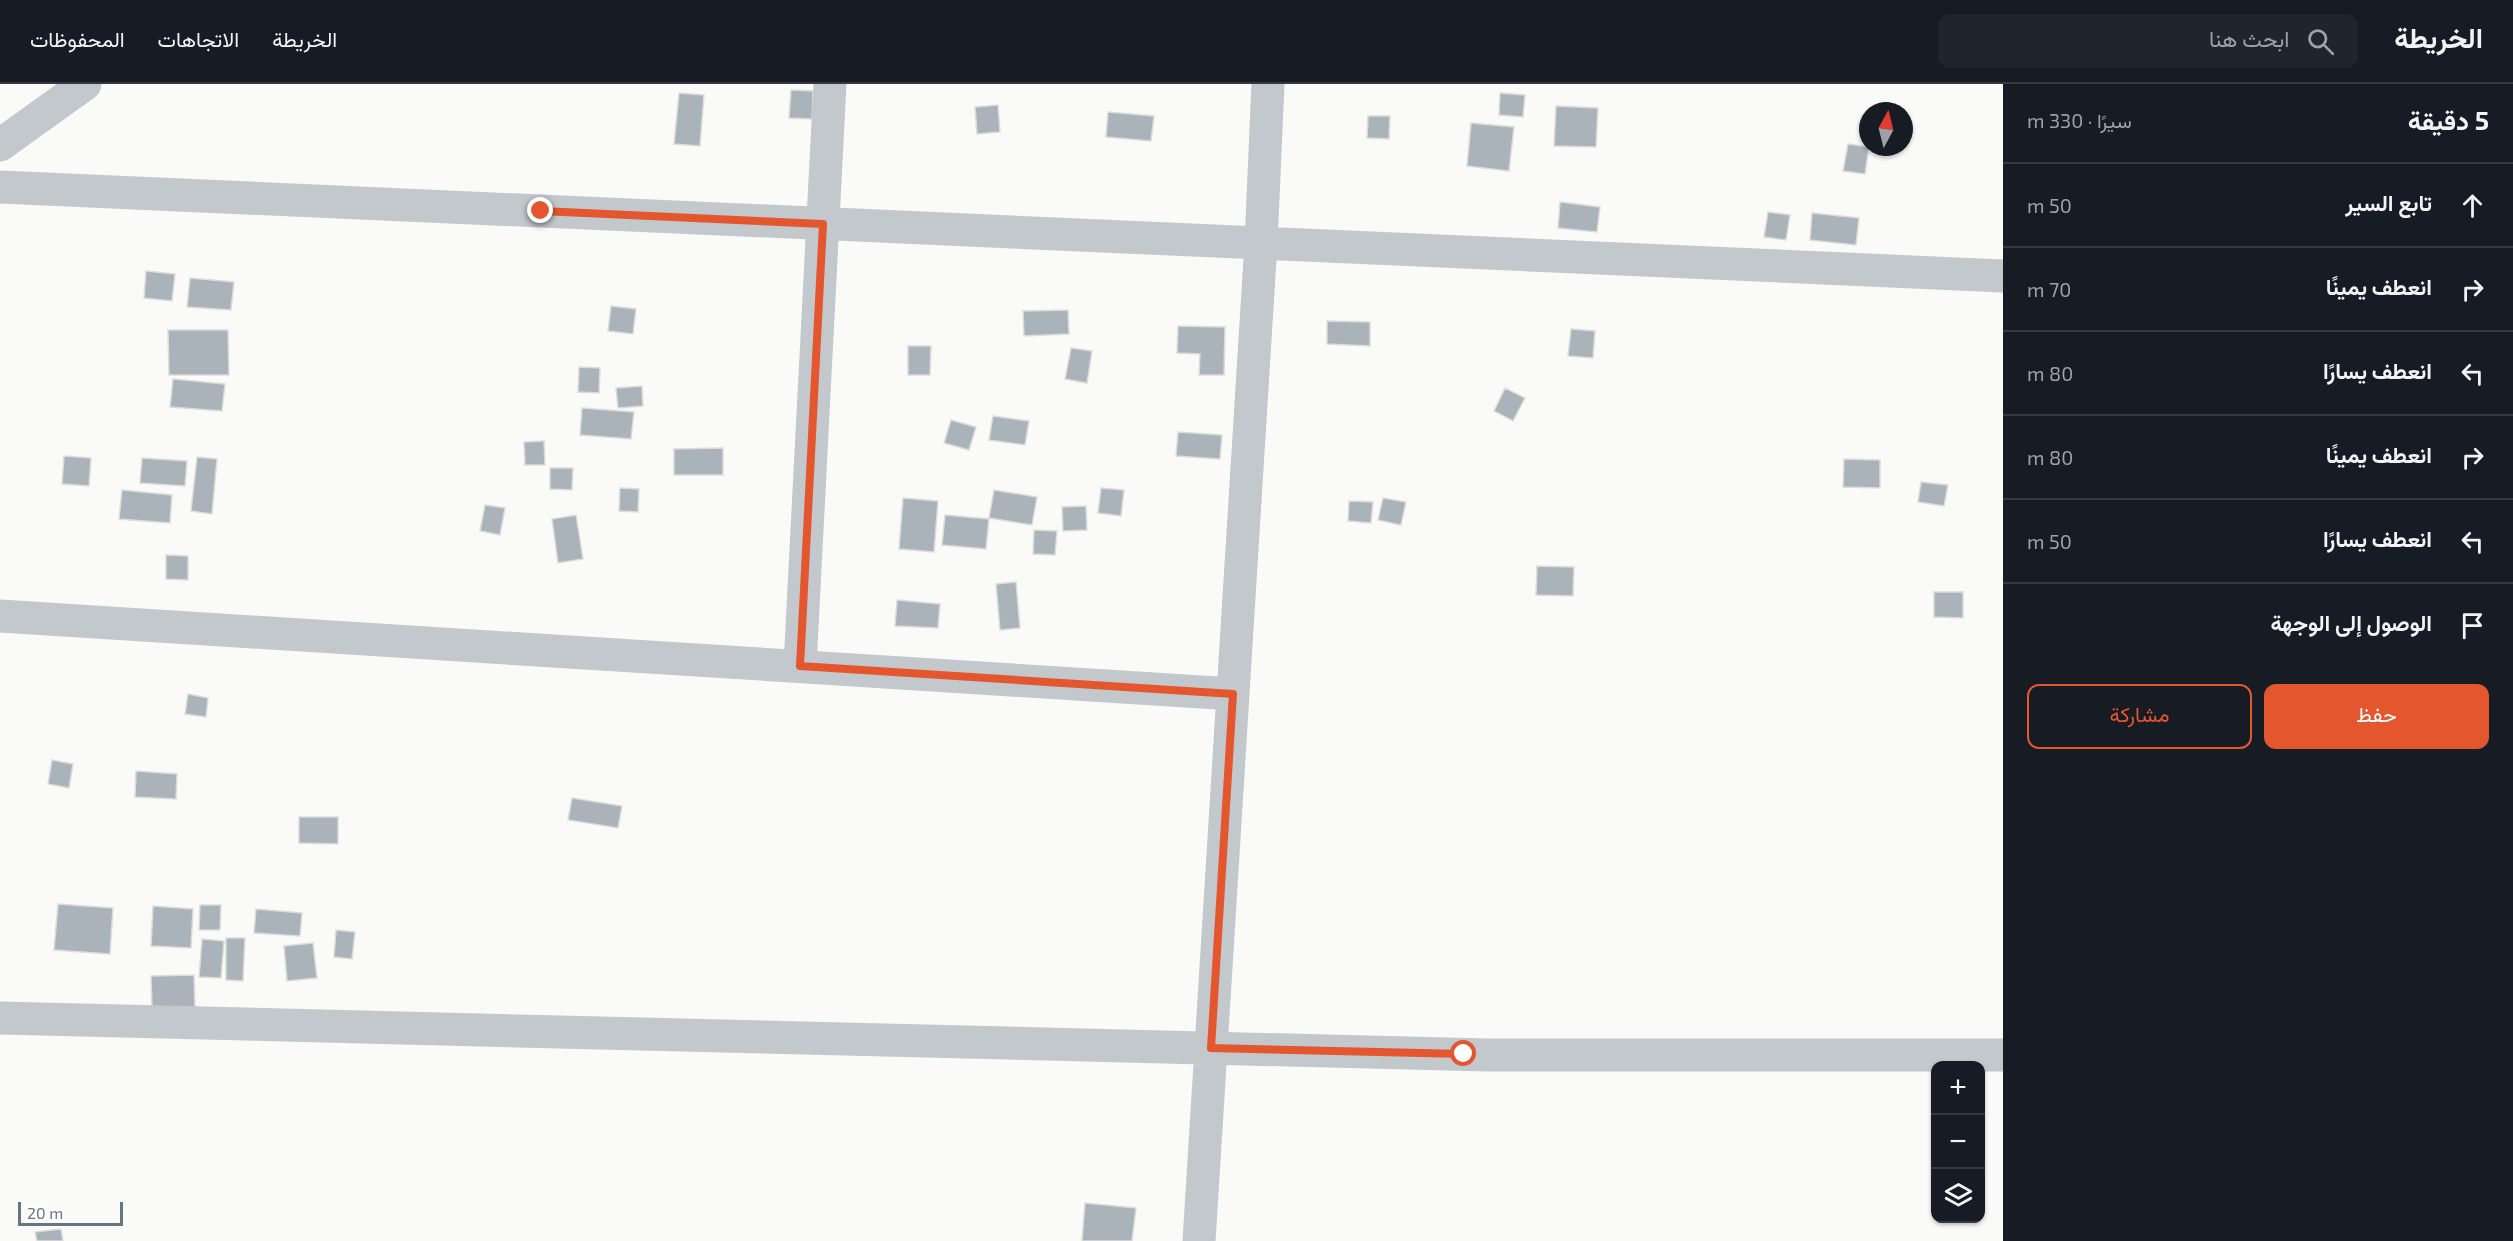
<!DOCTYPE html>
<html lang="ar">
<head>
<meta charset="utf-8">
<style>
	body { margin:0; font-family:"Exo 2",Vazirmatn,sans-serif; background:#20242c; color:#f1f3f6; direction:rtl }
	.controls { position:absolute; right:18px; bottom:18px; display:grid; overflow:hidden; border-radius:12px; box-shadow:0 2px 4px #0004 }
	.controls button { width:54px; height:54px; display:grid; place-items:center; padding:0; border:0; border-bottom:2px solid #363941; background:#171b24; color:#f1f3f6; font:30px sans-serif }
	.compass { position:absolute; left:1859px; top:18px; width:54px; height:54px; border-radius:50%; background:#171b24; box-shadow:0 2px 4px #0004; rotate:7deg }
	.scale { position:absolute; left:18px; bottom:15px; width:105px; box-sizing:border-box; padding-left:6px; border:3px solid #657683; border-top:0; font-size:16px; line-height:21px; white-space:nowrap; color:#657683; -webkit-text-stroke:4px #fff; paint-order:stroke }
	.stop { position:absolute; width:18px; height:18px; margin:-14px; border:4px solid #e4572e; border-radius:50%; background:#fff }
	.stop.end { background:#e4572e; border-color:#fff; box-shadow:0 2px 6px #0008 }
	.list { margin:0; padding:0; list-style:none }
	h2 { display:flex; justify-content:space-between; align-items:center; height:78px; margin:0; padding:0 24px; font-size:26px }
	h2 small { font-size:20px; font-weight:400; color:#9ea1a6 }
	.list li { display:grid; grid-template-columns:39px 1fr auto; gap:18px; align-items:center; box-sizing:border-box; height:84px; padding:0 24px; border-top:2px solid #363941 }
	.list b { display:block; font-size:22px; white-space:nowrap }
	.list em { font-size:20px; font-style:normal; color:#9ea1a6 }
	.actions { display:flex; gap:12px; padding:18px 24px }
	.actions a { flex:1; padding:14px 0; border:2px solid #e4572e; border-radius:12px; text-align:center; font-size:21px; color:#e4572e }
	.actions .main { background:#e4572e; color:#fff }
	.icon { flex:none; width:33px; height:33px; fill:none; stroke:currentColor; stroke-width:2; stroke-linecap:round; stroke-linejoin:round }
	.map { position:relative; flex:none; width:2003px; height:1157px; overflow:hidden; direction:ltr }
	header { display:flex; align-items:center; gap:36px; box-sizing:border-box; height:84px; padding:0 30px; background:#171b24; border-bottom:2px solid #363941 }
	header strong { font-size:28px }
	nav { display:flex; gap:33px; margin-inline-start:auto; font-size:21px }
	.search { width:420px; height:54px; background:#20242c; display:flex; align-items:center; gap:15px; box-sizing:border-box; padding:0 21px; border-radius:12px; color:#9ea1a6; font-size:22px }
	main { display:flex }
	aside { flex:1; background:#171b24 }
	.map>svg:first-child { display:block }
	.building { fill:#aab3b9; stroke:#dcdcda; stroke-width:1.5 }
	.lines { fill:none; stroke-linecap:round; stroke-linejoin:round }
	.minor { stroke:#c3c8cc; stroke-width:33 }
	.route { stroke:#e4572e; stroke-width:8 }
</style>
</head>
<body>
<header>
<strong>الخريطة</strong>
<div class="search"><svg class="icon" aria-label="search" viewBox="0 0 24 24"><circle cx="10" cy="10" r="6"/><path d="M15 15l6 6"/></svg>ابحث هنا</div>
<nav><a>الخريطة</a><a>الاتجاهات</a><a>المحفوظات</a></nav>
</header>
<main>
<aside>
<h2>5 دقيقة<small>سيرًا · 330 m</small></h2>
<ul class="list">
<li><svg class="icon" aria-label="ahead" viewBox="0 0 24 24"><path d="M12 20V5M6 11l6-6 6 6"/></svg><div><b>تابع السير</b></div><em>50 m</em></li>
<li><svg class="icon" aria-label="right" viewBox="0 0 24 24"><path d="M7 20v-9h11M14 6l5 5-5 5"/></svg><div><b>انعطف يمينًا</b></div><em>70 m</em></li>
<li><svg class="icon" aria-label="left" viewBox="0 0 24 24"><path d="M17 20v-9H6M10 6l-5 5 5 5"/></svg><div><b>انعطف يسارًا</b></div><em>80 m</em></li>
<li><svg class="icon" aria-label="right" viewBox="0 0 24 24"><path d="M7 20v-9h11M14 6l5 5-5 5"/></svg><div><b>انعطف يمينًا</b></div><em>80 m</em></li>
<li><svg class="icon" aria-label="left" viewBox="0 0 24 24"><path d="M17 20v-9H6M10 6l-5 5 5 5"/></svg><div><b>انعطف يسارًا</b></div><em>50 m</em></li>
<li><svg class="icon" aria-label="arrive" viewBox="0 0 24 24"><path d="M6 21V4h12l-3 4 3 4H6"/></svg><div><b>الوصول إلى الوجهة</b></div></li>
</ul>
<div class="actions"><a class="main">حفظ</a><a>مشاركة</a></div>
</aside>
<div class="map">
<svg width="2003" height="1157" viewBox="0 0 2003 1157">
	<rect width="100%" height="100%" fill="#fafaf8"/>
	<path class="building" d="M791,6L813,7L812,35L789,34Z
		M679,9L704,11L700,62L674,60Z
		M1500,9L1525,11L1523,33L1499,31Z
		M998,21L1000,48L977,50L975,23Z
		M1556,22L1598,24L1596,63L1554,62Z
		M1108,28L1154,32L1151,57L1106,53Z
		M1368,32H1390L1389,55L1367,54Z
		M1471,39L1514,43L1509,87L1467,82Z
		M1848,60L1869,63L1865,90L1843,87Z
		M1560,118L1600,123L1597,148L1558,144Z
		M1768,128L1790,131L1786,156L1764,153Z
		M1812,129L1859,134L1856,161L1810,156Z
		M146,187L175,190L172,217L144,214Z
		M190,194L234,198L231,226L187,223Z
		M611,222L636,225L633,250L608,247Z
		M1068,226L1069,250L1024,252L1023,227Z
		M1327,237L1370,238V262L1327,260Z
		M1178,242L1225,243L1224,291H1199L1200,270L1177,269Z
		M1571,245L1595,247L1593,274L1568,272Z
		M168,246H228L229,291H169Z
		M908,262H931L930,291H908Z
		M1071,264L1092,267L1087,299L1065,295Z
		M579,283L600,284L599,309L578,308Z
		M173,295L225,300L222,327L170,323Z
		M642,302L643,322L618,324L616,304Z
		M1505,304L1525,314L1513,337L1494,327Z
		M582,324L634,328L631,355L580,351Z
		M993,332L1029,337L1025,361L989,356Z
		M951,336L976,343L969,366L944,359Z
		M1178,348L1222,351L1220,375L1176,372Z
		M544,357L545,381H525L524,358Z
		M723,364V391H674V365Z
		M64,372L91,374L89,402L62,400Z
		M197,373L217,375L212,430L191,427Z
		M142,374L187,377L185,402L140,399Z
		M1844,375L1880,376V404L1843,403Z
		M550,384H573L572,406L550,405Z
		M1921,398L1948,401L1944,422L1918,418Z
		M620,404L639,405L638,428L619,427Z
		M1101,404L1124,406L1121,432L1098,429Z
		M122,406L172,411L170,439L119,435Z
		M994,406L1037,413L1032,441L989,434Z
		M903,414L938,417L934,468L899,465Z
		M1383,414L1406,418L1401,441L1378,436Z
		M1349,417L1373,418L1371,439L1348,437Z
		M485,421L505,424L500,451L480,447Z
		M1086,422L1087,446L1063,447L1062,423Z
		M576,431L583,475L558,479L552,435Z
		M945,431L989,435L986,465L942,461Z
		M1034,446L1057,447L1055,471L1033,470Z
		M166,471L188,472V496L166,495Z
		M1537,482L1574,483L1573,512L1536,511Z
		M1016,498L1020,544L1000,546L996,500Z
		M1934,508H1963V534L1934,533Z
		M897,516L940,520L938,544L895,542Z
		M188,610L208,614L206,633L185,630Z
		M52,676L73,680L69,704L48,700Z
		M136,687L177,690L176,715L135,713Z
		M572,714L622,722L618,744L568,736Z
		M299,733H338V760L299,759Z
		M58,820L113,824L110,870L54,866Z
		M200,821H221L220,846H199Z
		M153,822L193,825L191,864L151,862Z
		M256,825L302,829L300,852L254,849Z
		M336,846L355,848L352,875L334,873Z
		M226,854H245L243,897L226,896Z
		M202,855L224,857L221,894L199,893Z
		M313,859L317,894L287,897L284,862Z
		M194,891L195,924L152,926L151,892Z
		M1085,1119L1136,1124L1132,1157H1082Z
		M61,1145L63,1157H37L35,1148Z"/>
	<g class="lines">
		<path class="minor" d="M0,61L85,0
			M0,103L2003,192
			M0,532L1233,610
			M800,582L830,0
			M0,934L1487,971H2003
			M1199,1157L1261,159L1268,0"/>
	</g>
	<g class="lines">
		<path class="route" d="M541,127L823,140L800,582L1233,610L1211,964L1464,970"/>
	</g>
</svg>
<div class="controls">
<button>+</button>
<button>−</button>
<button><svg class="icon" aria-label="layers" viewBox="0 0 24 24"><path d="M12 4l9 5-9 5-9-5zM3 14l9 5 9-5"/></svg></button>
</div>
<svg class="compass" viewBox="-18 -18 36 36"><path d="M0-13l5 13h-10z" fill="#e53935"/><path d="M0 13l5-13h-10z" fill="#9ea1a6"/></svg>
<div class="scale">20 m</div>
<div class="stop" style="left:1464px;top:970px"></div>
<div class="stop end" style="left:541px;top:127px"></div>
</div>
</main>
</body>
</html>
